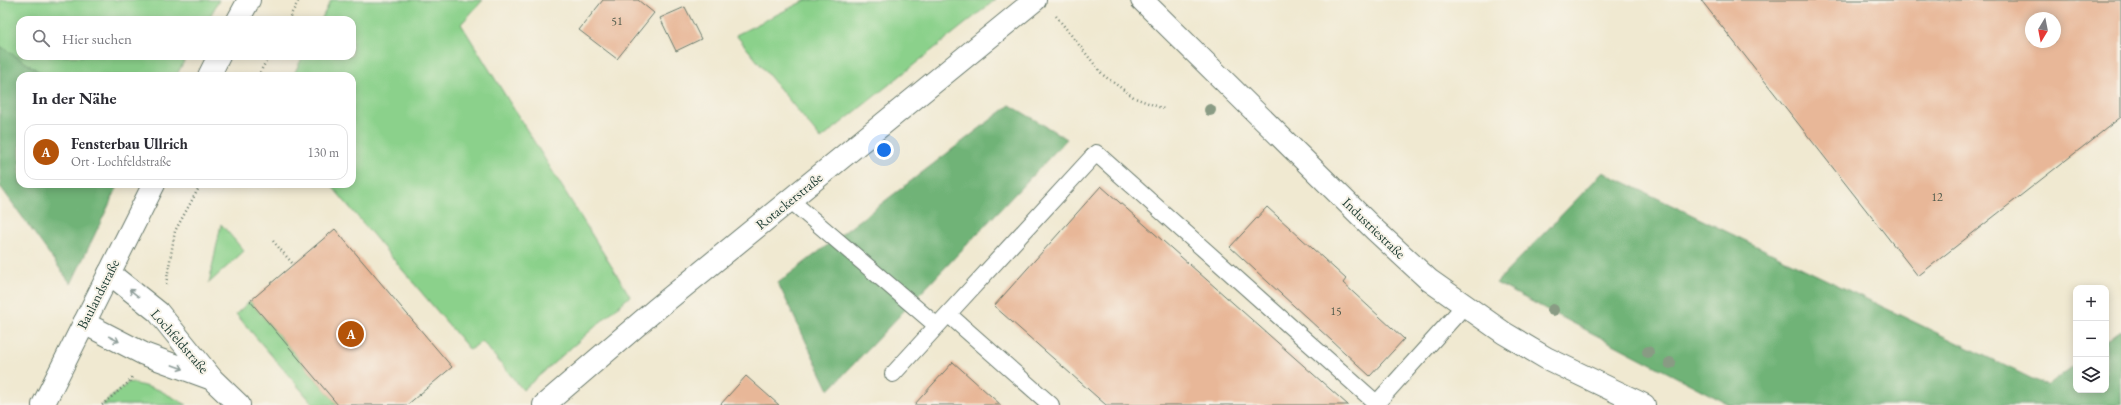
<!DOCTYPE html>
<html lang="de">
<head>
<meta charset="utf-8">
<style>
	body { margin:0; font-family:"EB Garamond",serif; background:#f7f7f7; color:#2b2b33 }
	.controls { position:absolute; right:12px; bottom:12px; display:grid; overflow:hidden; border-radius:8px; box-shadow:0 2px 10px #0003 }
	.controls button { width:36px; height:36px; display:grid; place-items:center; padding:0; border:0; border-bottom:1px solid #e1e1e2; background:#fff; color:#2b2b33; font:20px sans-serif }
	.compass { position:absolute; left:2025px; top:12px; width:36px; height:36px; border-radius:50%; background:#fff; box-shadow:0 2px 10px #0003; rotate:190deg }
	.you { position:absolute; left:884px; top:150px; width:14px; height:14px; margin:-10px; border:3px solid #fff; border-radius:50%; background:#1a73e8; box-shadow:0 0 0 6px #1a73e833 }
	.badge { display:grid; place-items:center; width:26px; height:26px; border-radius:50%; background:#b45309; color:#fff; font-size:13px; font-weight:700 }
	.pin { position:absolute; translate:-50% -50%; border:2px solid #fff; box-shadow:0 1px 4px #0006 }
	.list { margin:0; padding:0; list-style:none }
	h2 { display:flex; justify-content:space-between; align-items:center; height:52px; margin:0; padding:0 16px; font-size:17px }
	h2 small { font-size:13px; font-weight:400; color:#7c7c81 }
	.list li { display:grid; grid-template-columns:26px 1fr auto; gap:12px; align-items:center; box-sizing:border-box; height:56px; margin:0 8px 8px; padding:0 8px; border:1px solid #e1e1e2; border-radius:12px }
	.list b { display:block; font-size:15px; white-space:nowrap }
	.list p { margin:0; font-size:13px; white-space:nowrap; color:#7c7c81 }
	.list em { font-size:13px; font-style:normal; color:#7c7c81 }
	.icon { flex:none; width:22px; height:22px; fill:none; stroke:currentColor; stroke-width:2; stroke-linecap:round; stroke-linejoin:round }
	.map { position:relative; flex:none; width:2121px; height:405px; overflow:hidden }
	.search { position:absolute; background:#fff; box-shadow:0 2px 10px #0003; left:16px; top:16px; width:340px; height:44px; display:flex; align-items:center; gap:10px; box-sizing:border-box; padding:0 14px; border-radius:12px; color:#7c7c81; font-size:15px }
	.panel { position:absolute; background:#fff; box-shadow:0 2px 10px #0003; left:16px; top:72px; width:340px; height:116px; border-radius:12px }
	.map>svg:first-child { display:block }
	.green { fill:#8bd18b; stroke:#558760 }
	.forest { fill:#70b377; stroke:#487856 }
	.building { fill:#e8b798; fill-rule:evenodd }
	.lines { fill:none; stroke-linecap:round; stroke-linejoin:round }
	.lane-casing { stroke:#68796b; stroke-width:18 }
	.street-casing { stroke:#68796b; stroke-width:24 }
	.secondary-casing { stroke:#68796b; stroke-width:24 }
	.path { stroke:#68796b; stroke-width:2.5; stroke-dasharray:1 3; stroke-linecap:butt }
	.lane { stroke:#fff; stroke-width:16 }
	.street { stroke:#fff; stroke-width:22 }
	.secondary { stroke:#fff; stroke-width:22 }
	.tree { fill:#899b84 }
	.oneway { stroke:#8f9e9a }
	.labels { text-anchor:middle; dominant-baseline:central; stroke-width:4; stroke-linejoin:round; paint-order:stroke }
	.number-label { font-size:12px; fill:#515c4d }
	.street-label { font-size:14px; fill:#1f3d34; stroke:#f7f3e8 }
</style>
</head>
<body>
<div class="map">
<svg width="2121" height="405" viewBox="0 0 2121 405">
	<rect width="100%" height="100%" fill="#f7f3e8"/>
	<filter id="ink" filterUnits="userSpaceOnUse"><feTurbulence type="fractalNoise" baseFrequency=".025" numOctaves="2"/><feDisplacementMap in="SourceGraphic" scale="8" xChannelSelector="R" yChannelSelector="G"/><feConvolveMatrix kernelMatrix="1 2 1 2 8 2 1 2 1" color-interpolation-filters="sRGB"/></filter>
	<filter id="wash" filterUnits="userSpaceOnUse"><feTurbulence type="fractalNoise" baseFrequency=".012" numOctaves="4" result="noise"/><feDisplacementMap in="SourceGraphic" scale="16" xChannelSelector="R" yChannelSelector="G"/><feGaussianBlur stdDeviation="0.9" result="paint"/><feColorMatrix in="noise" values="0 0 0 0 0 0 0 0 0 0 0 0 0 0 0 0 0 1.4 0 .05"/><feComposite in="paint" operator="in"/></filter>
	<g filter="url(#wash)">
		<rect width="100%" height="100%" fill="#f0e9d1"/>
		<path class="green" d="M0,0H219L208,20H20V56H187L176,76H46L0,46Z
			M331,0H483L461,24L630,296L523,390L482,341L470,350L330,184H352V76H293L303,56H352V20H321Z
			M806,0H995L821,139L736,35Z
			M221,224L244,251L209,283Z
			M250,301L338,405H314L236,314Z
			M129,382L159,390L187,405H102Z"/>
		<path class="forest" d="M0,46L46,76H20V184H119L71,284L0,186Z
			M1010,105L1067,139L829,390L778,283Z
			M1603,172L2047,386L2076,364V390H2106V341L2121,330V405H1730L1496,283Z"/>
		<g id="blocks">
			<path class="building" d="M603,0H638L654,13L617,59L579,30Z
				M1701,0H2121V117L1918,276ZM2031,18H2055V42H2031Z
				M685,7L701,39L676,51L660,18Z
				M1101,186L1348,405H1106L994,306Z
				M1267,207L1346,279L1343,283L1404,339L1370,376L1230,247Z
				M335,229L452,367L407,405H338L250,301Z
				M953,362L1001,405H914Z
				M746,376L779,405H720Z"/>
		</g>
	</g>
	<g filter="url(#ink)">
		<use href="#blocks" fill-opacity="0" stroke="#68796b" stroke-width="1"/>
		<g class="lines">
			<g class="lane-casing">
				<path id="lane" d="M790,200L937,326
					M948,314L1096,153L1376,403
					M893,374L948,314L1051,405
					M1375,405L1464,306"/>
			</g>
			<g class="street-casing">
				<path id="street" d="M1142,0L1375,230L1429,280L1504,333L1546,358L1644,405
					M109,273L158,312L213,380L239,405
					M84,323L144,354L212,379
					M544,405L655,310L1035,0"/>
			</g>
			<g class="secondary-casing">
				<path id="secondary" d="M238,20L249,0
					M209,76L219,56
					M43,405L154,184"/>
			</g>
			<path class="path" d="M1056,16L1103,75L1135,98L1164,109
				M288,20L299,0
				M258,76L269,56
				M273,241L293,264
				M166,284L175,231L201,184
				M102,405L129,382L132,377"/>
			<use href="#lane" class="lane"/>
			<use href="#street" class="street"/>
			<use href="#secondary" class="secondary"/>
		</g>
		<g class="tree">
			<circle cx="1210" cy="110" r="6"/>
			<circle cx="1553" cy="310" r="6"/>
			<circle cx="1648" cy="352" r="6"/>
			<circle cx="1670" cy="363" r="6"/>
		</g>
		<defs><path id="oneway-shaft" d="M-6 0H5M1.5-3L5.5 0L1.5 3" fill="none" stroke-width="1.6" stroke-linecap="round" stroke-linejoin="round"/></defs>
		<g class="oneway">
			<use href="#oneway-shaft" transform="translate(134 293) rotate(-141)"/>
			<use href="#oneway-shaft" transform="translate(114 339) rotate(27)"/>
			<use href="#oneway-shaft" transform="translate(178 367) rotate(20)"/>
		</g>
	</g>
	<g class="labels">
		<g class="number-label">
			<text x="617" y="21">51</text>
			<text x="1937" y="197">12</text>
			<text x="1336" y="311">15</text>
		</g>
		<g class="street-label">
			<text transform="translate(789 201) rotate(-39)">Rotackerstraße</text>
			<text transform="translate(1374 228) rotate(44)">Industriestraße</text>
			<text transform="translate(98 294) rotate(-63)">Baulandstraße</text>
			<text transform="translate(180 341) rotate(49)">Lochfeldstraße</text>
		</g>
	</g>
</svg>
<div class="controls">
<button>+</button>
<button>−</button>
<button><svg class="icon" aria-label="layers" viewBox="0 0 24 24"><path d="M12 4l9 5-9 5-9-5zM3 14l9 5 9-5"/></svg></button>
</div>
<svg class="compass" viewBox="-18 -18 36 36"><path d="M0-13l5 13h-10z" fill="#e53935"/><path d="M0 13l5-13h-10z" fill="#7c7c81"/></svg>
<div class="you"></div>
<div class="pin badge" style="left:351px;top:334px">A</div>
<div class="search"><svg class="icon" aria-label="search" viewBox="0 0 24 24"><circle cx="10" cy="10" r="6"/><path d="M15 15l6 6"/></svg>Hier suchen</div>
<section class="panel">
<h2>In der Nähe<small></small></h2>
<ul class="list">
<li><span class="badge">A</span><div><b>Fensterbau Ullrich</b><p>Ort · Lochfeldstraße</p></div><em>130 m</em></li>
</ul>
</section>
</div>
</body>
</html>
